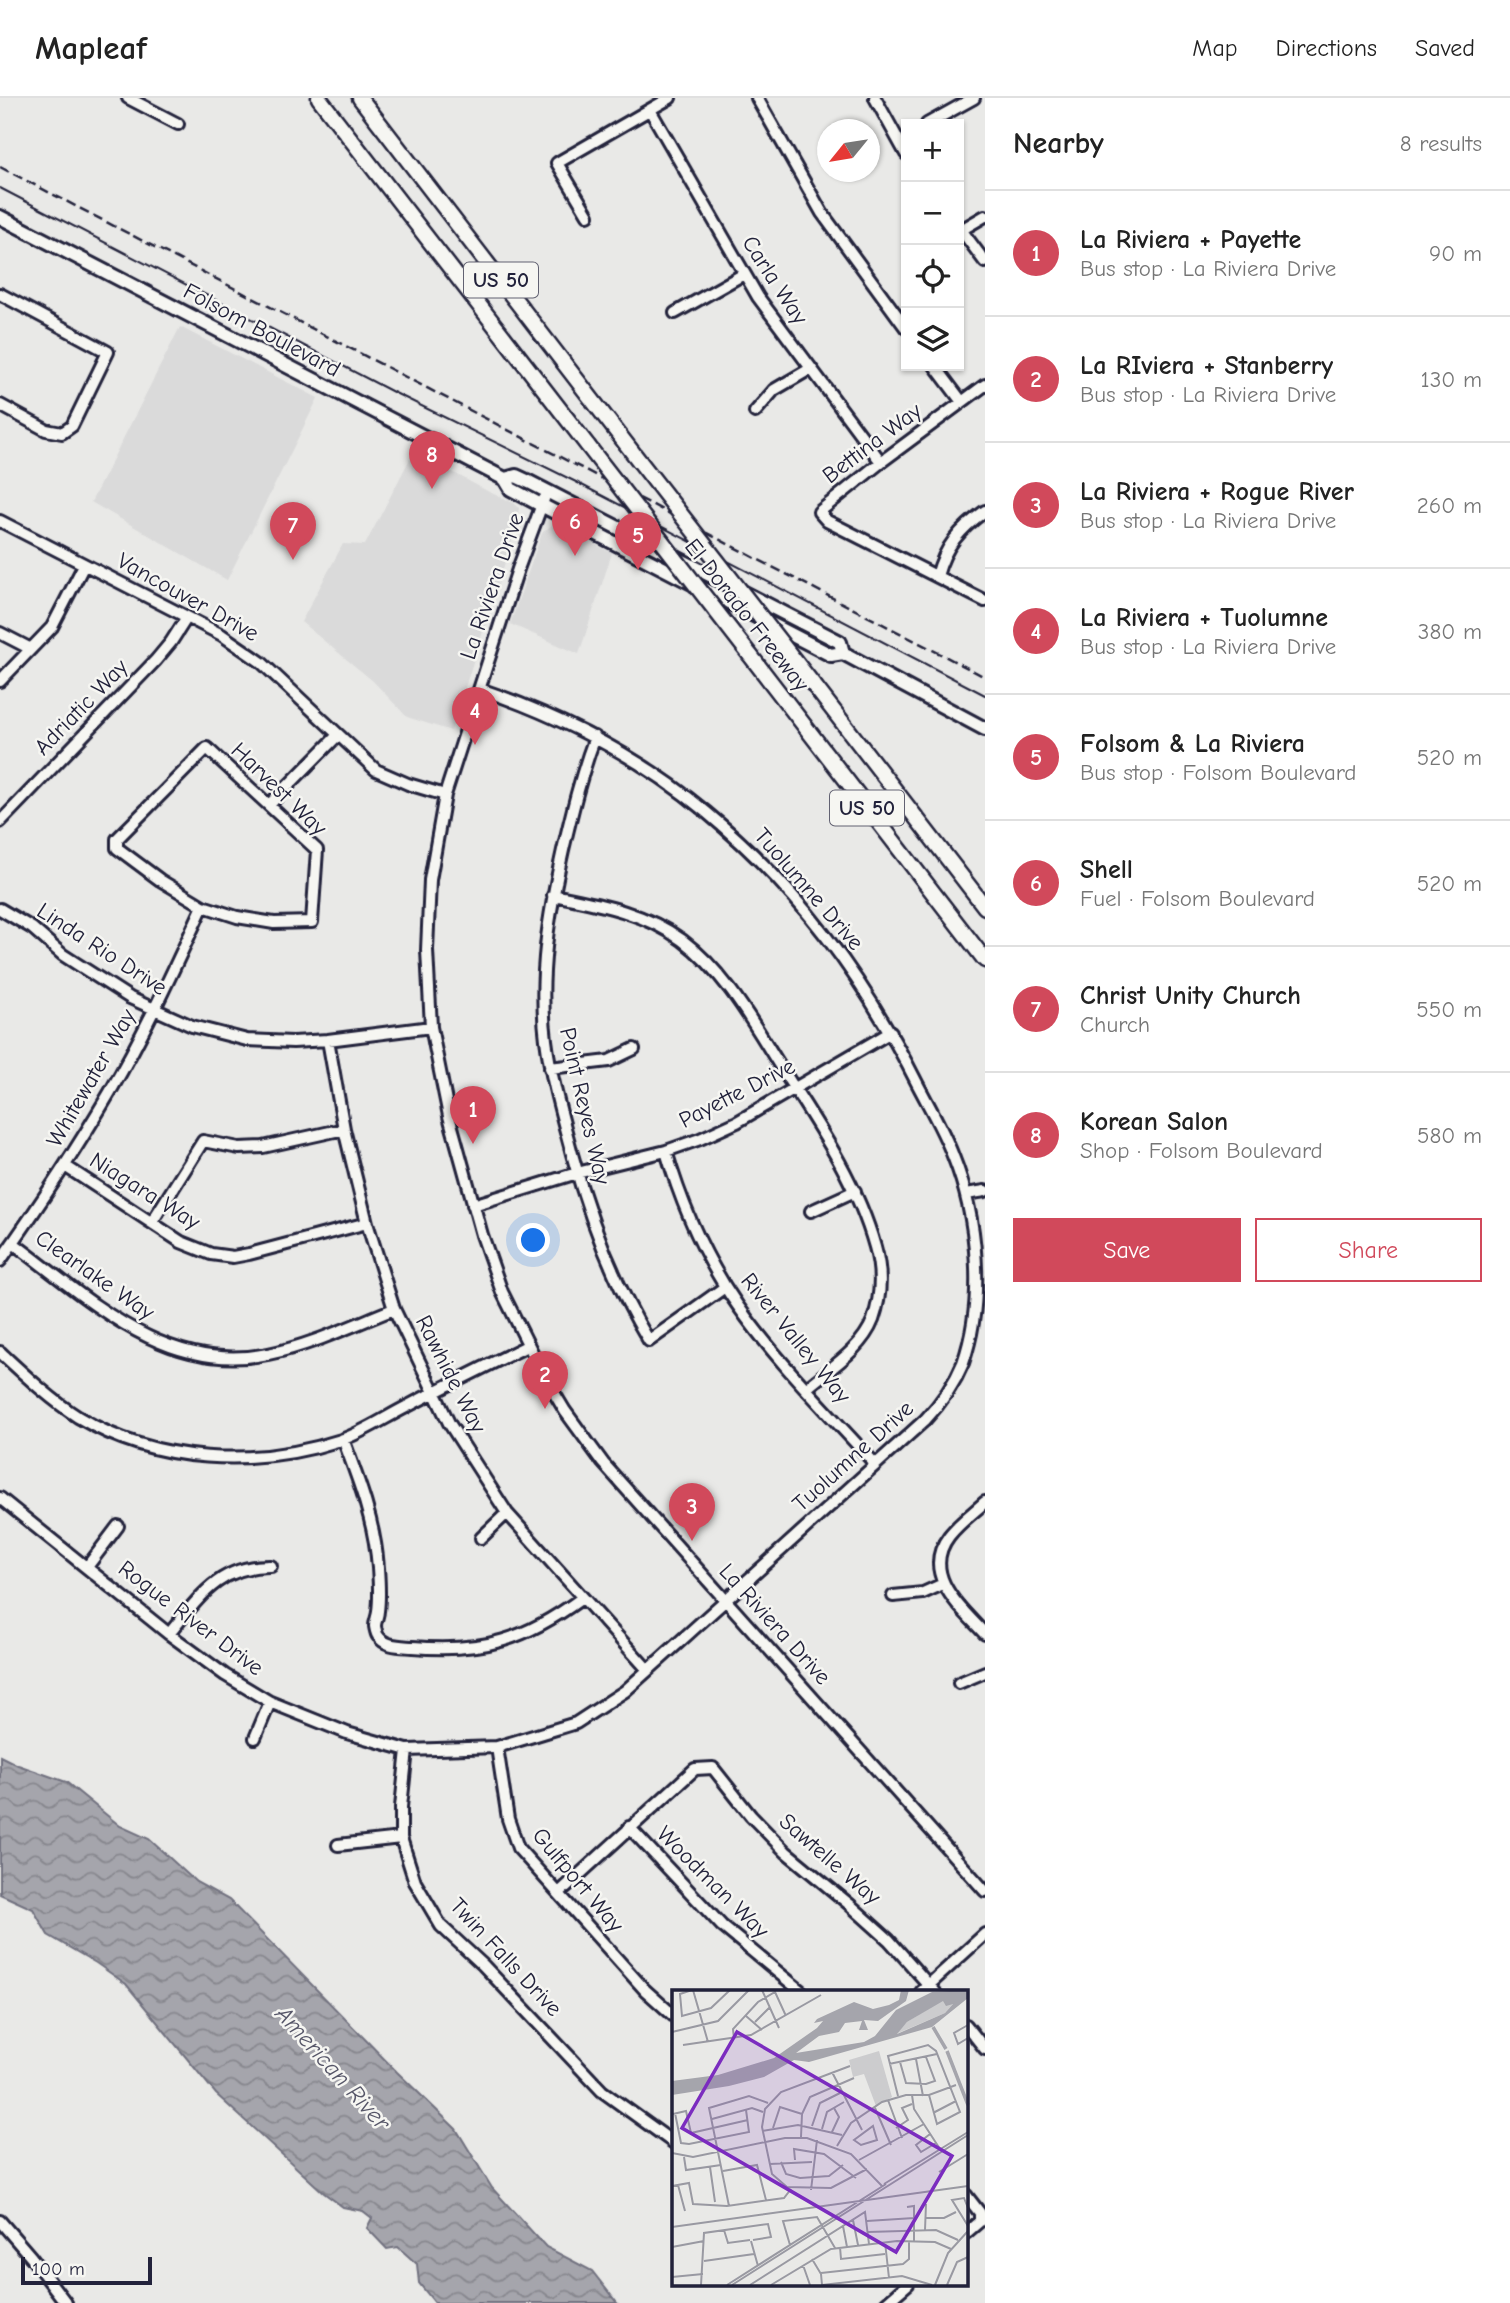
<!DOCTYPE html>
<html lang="en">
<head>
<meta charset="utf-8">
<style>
	body { margin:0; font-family:"Comic Neue",sans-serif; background:#f2f2f2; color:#222 }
	.controls { position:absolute; right:21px; top:21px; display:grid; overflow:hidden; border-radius:0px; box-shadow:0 2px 5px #0004 }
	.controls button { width:63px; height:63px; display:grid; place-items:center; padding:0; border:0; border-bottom:2px solid #e0e0e0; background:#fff; color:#222; font:35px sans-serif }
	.compass { position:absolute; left:817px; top:21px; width:63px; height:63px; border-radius:50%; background:#fff; box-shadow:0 2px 5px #0004; rotate:240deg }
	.scale { position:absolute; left:21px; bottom:18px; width:131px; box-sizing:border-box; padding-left:7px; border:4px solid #22223b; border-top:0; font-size:19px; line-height:24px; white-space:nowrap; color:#22223b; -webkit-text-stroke:5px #f6f6f2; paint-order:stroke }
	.you { position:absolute; left:534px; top:1143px; width:24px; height:24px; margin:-18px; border:5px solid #fff; border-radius:50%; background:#1a73e8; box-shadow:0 0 0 10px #1a73e833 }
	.badge { display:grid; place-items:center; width:46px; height:46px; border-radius:50%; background:#d1495b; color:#fff; font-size:23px; font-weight:700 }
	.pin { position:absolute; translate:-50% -58px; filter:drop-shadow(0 2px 4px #0008) }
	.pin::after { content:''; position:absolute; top:37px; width:24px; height:21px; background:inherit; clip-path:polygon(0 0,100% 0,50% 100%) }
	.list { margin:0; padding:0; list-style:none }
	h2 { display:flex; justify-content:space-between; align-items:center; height:91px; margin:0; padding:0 28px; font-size:30px }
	h2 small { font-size:23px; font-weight:400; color:#767676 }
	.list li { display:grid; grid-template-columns:46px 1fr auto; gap:21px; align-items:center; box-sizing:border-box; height:126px; padding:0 28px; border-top:2px solid #e0e0e0 }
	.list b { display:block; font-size:26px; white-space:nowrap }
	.list p { margin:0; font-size:23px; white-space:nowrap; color:#767676 }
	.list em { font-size:23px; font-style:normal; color:#767676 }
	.actions { display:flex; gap:14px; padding:21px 28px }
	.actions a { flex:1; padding:16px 0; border:2px solid #d1495b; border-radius:0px; text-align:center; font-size:24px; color:#d1495b }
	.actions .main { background:#d1495b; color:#fff }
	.icon { flex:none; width:38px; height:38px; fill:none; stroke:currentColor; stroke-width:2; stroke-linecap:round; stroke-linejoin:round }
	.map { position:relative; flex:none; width:985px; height:2205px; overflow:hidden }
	header { display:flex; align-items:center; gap:42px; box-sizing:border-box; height:98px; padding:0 35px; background:#fff; border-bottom:2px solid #e0e0e0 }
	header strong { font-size:33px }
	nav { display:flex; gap:38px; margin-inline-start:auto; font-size:24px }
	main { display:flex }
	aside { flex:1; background:#fff }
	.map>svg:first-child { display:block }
	.built { fill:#dadada }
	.water { fill:url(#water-waves); stroke:#71717f; stroke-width:2 }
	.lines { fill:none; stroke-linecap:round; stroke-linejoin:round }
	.minor-casing { stroke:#22223b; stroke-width:16 }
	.major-casing { stroke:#22223b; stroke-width:18 }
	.highway-casing { stroke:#22223b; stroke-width:19 }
	.minor { stroke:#f6f6f2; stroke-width:10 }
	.major { stroke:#f6f6f2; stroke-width:12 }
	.highway { stroke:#f6f6f2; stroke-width:14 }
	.tram { stroke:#22223b; stroke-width:2 }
	.rail { stroke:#22223b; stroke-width:2.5; stroke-dasharray:10 5; stroke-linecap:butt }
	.highway-bridge-casing { stroke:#22223b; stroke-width:19; stroke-linecap:butt }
	.highway-bridge { stroke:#f6f6f2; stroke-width:14 }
	.labels { text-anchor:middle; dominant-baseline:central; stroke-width:5; stroke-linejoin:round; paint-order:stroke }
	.shield { fill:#f6f6f2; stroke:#626272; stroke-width:2 }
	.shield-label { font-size:21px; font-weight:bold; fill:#22223b }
	.street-label { font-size:23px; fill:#22223b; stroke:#f6f6f2 }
	.water-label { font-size:24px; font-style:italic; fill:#565668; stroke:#f6f6f2 }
	.inset-river { fill:none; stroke:#a5a5ac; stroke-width:3.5 }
	.inset-road { fill:none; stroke:#9999a2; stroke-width:2 }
	.view { fill:#7b2cbf; fill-opacity:0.15; stroke:#7b2cbf; stroke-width:3.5 }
	.inset-edge { fill:none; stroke:#22223b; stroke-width:3.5 }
</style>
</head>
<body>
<header>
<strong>Mapleaf</strong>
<nav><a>Map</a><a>Directions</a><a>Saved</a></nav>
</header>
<main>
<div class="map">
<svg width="985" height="2205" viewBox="0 0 985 2205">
	<defs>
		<pattern id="water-waves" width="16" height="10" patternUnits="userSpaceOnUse" patternTransform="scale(1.75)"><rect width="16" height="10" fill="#a5a5ac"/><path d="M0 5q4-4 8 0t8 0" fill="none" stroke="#86868d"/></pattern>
	</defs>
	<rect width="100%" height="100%" fill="#e9e9e7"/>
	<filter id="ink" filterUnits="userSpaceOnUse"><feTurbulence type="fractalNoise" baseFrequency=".0143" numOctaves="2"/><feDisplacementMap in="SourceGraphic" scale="14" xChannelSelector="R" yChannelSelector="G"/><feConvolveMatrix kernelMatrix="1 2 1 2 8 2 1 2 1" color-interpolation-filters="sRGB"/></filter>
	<g filter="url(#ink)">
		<path class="built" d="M180,229L318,300L227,482L91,404Z
			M414,353L489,394L514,405L519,410L516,430L451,633L407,619L373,583L301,524L343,446L365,447Z
			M552,427H557L612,455L579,556L510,526L542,435Z"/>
		<path class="water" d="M0,1658L18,1667L66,1684L120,1728L149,1741L196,1784L229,1802L397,1974L456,2031L492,2090L546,2149L592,2173L617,2205H435L419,2185L417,2166L398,2149L387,2151L367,2130L372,2120L363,2113L343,2109L324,2095L216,1996L126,1886L96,1865L48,1837L33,1811L0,1796Z"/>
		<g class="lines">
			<g class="minor-casing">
				<path id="minor" d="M128,0L178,26
					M757,0L822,115L906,230
					M875,0L906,56
					M650,12L758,199L881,364
					M927,26L974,0
					M588,117L557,65L670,0
					M959,129L985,164
					M961,132L985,118
					M0,196L108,254L72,328L62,335L46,332L0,307
					M675,215L744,176
					M935,268L962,304
					M985,287L881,364L819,414L827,423L985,503
					M755,314L774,292L810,271
					M544,401L518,471L445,697L430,782L427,852L431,929L449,1018L482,1137L502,1194L544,1278L565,1313L603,1365L985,1793
					M0,423L222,537L261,564L376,672L408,686L445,697
					M937,478C945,448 960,431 985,413
					M0,535L31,551
					M0,583L52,529L84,467
					M595,639C581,676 572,714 563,752C549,815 538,877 546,942C551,981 562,1018 572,1056C590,1123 613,1183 649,1243L725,1189
					M207,650L317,752L312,824L274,825L237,819L203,808L160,782L117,750V741Z
					M270,706L338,637
					M0,724L156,562L171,544L187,519
					M553,797C598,806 644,814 682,842C726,875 753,925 782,971C818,1027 857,1084 875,1149C882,1173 881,1199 873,1222C862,1251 829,1271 807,1290
					M0,811L32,830L63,857L130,900L192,928L247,942L293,944L328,942L431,929
					M328,942L344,1031L367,1125L394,1211L449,1325L507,1415L648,1572
					M550,970L609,963L634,951
					M666,1053C682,1108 705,1161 738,1208C778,1265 829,1315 875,1366
					M65,1068L181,1144L211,1156L233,1159L249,1156L367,1125
					M966,1096L985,1093
					M473,1107L577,1075L666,1053L700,1041L737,1024L891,934
					M811,1113L855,1093
					M152,1124L203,1043L239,1050L263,1049L344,1031
					M13,1145C90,1202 165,1277 268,1256C312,1247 353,1227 394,1211
					M0,1163C39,1108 76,1052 110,994C145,934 174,871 203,808
					M0,1254C25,1277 50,1301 78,1319C157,1366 255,1370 341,1342C364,1334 386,1319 408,1308C447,1287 487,1268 527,1248
					M343,1341C359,1383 375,1425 378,1470C379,1484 380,1499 378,1513C378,1518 375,1523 375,1528C375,1529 377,1538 378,1538C385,1549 401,1548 413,1549C483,1555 525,1542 582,1500
					M0,1400L169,1536L225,1577L270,1604L347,1635L407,1652L497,1649L576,1625L625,1593L925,1322C941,1305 954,1287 963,1265C985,1202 978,1120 953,1058C944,1034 930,1010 918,987C864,880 799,791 706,714C639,658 562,619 480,591
					M985,1404C973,1415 959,1425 949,1438C920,1476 961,1510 985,1536
					M481,1440L507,1415
					M87,1469L118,1428
					M893,1498L923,1495L943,1486
					M169,1536C199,1500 219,1467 271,1468
					M959,1585L985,1574
					M255,1640L270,1604
					M497,1649L508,1721L518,1750L645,1892L674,1918
					M407,1652L401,1709V1740L415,1784L441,1828L483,1867L602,1993L674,2045
					M629,1729L722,1828L802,1894
					M338,1747L401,1740
					M559,1795L695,1671L713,1670L751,1718L786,1754L849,1806L889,1842L935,1894
					M921,1894L985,1836
					M966,1927L985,1951
					M966,2097L980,2115V2123L966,2135
					M0,2123L31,2159L66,2205
					M886,2205L908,2186"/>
			</g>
			<g class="major-casing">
				<path id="major" d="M0,119L505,381L511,391L541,407L831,557L843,555L985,631
					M505,381L516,378L529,384L840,544L843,555"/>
			</g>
			<g class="highway-casing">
				<path id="highway" d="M319,0L588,348
					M360,0L640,364
					M750,557L985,862
					M816,590L985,809"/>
			</g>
			<use href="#minor" class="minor"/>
			<use href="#major" class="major"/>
			<use href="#highway" class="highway"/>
			<path class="tram" d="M0,90L393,294L576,384L985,597"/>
			<path class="rail" d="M0,69L985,579"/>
			<g class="highway-bridge-casing">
				<path id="highway-bridge" d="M588,348L750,557
					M640,364L816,590"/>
			</g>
			<use href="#highway-bridge" class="highway-bridge"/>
		</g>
	</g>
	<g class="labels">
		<g class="shield">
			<rect x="464" y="164.5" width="74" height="35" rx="5"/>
			<rect x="830" y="692.5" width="74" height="35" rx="5"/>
		</g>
		<g class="shield-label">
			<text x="501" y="182">US 50</text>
			<text x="867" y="710">US 50</text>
		</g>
		<g class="street-label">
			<text transform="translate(775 182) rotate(57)">Carla Way</text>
			<text transform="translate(262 232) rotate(28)">Folsom Boulevard</text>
			<text transform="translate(872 345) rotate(-37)">Bettina Way</text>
			<text transform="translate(492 488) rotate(-71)">La Riviera Drive</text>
			<text transform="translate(188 499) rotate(29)">Vancouver Drive</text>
			<text transform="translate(747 517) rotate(52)">El Dorado Freeway</text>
			<text transform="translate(81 609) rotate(-46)">Adriatic Way</text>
			<text transform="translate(279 691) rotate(44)">Harvest Way</text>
			<text transform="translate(809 791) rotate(49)">Tuolumne Drive</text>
			<text transform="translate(102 851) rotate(33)">Linda Rio Drive</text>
			<text transform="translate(91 980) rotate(-60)">Whitewater Way</text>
			<text transform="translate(737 995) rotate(-27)">Payette Drive</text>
			<text transform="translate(585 1008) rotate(77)">Point Reyes Way</text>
			<text transform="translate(145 1093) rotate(32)">Niagara Way</text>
			<text transform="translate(95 1177) rotate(35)">Clearlake Way</text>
			<text transform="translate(796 1240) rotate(51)">River Valley Way</text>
			<text transform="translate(451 1276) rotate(63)">Rawhide Way</text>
			<text transform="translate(853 1358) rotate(-42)">Tuolumne Drive</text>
			<text transform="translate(191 1520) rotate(37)">Rogue River Drive</text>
			<text transform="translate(775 1526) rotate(48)">La Riviera Drive</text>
			<text transform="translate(830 1761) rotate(41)">Sawtelle Way</text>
			<text transform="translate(578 1782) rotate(50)">Gulfport Way</text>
			<text transform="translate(713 1784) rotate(45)">Woodman Way</text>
			<text transform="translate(506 1859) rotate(47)">Twin Falls Drive</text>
		</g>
		<g class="water-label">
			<text transform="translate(333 1970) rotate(48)">American River</text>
		</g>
	</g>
	<g transform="translate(672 1892)">
		<rect width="296" height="296" fill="#e9e9e7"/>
		<path d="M271,10L281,14L273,23L224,44L235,32Z" fill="#ccccce"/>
		<path d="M207,61L220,107L204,116L192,84L181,87L177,70Z" fill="#ccccce"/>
		<path d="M229,0H237L234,11L206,31L192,30L196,40H187L190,31L173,33L167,42L147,46L124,63L192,52L203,46L224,20L260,2L296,0V8L260,37L137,72L122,70L92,87L57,96L0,105V91L46,85L102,68L145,38L151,31L142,33L145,29L182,12L201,19L217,15L227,10ZM271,11L274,16L281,14L273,23L225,44L235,32Z" fill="#a5a5ac" fill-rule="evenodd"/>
		<path class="inset-river" d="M261,37L274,59M275,61L296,115"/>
		<path class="inset-road" d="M20,0L8,4L10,26L39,18L58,0M21,0L36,52M90,0L107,38M74,26L90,40M83,32L98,17M296,35L282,43L286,54L296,48M0,42L46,31L77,0M62,49L61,39L86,12L103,2L114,26M11,55L79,45L149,5M244,69L251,106M228,72L234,93L254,94L263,91L254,67M217,74L265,64M178,76L109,102L93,119L90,137L100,184L115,197L159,198L195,179M160,82L190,140M240,105L242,119L268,159M226,106L216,66L256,55L264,61L288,122L265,134L257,105M216,110L230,148M203,118L219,155M3,123L9,153L17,154L77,142L74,120M261,123L284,111M1,124L14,121L19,143L76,130M40,129L80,118L91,122M140,136L148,113L168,103M201,136L205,150L189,155L182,150ZM101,138L108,117L130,124M224,138L236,130L230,118L240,114M150,139L155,122L172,112M90,141L126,135L170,145M160,142L167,127L162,118M258,144L244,155L249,162L264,153M129,147L130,124L138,107L182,88M165,156L179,133L210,112L234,105H257L284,95M0,163L21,167L113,148H135L179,164L210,196M12,167L14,180L49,175M123,170L122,159L152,164L184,188M187,170L252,134M109,172L114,184L128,188L157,186L171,175M98,174L140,172M38,177L43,212M51,181L85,175L94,210M267,182L296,164M212,194L296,142M6,195L13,221M0,196L17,193L21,214L55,216L112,208L119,199M139,200L145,150M57,216L37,118L77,106L96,113M235,217L242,216V251M296,218L292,208L280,210L296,236M254,228H272L284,222M181,230L186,255M195,231L242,228M171,236L175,257M0,237L296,196M52,240L56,253L78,250M253,240L254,214M196,242L264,240L286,250M79,251L86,276M213,252L217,288M118,255L111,231L145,227L163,258M0,257L32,251M168,257L169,269L213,264M140,269L149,284L150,295M32,271L82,264M131,275L138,295M149,283L231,274L237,269V251M0,287L31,284M29,295L32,243L96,234L99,247L81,250M55,295L214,194M60,295L296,145M78,295L193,222L197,254M99,295L159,259L225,251L263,252L279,259M150,295L230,286L260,295M263,295L276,263L296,241M275,295L285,272L296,267"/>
		<path class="view" d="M65,42L280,166L224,262L10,138Z"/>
		<rect width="296" height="296" class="inset-edge"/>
	</g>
</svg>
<div class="controls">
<button>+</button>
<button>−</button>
<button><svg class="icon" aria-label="locate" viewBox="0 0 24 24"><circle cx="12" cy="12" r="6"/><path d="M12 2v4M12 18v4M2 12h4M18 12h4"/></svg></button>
<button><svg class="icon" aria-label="layers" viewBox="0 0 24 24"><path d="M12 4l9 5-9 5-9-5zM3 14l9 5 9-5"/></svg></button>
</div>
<svg class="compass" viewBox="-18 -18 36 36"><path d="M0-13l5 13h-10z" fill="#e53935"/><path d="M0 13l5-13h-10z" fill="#767676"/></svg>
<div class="scale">100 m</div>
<div class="you"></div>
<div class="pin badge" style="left:473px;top:1046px">1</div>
<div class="pin badge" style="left:545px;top:1311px">2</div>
<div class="pin badge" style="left:692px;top:1443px">3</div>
<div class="pin badge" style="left:475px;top:647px">4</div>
<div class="pin badge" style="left:638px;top:472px">5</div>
<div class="pin badge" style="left:575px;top:458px">6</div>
<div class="pin badge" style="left:293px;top:462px">7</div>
<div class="pin badge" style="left:432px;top:391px">8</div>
</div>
<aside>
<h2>Nearby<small>8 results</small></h2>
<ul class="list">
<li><span class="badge">1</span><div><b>La Riviera + Payette</b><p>Bus stop · La Riviera Drive</p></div><em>90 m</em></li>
<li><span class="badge">2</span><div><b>La RIviera + Stanberry</b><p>Bus stop · La Riviera Drive</p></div><em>130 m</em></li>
<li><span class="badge">3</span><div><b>La Riviera + Rogue River</b><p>Bus stop · La Riviera Drive</p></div><em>260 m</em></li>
<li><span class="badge">4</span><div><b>La Riviera + Tuolumne</b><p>Bus stop · La Riviera Drive</p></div><em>380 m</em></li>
<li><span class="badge">5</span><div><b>Folsom &amp; La Riviera</b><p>Bus stop · Folsom Boulevard</p></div><em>520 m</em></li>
<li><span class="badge">6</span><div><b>Shell</b><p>Fuel · Folsom Boulevard</p></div><em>520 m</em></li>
<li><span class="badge">7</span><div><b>Christ Unity Church</b><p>Church</p></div><em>550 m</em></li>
<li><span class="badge">8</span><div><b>Korean Salon</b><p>Shop · Folsom Boulevard</p></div><em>580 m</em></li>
</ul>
<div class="actions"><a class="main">Save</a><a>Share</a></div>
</aside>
</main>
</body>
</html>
